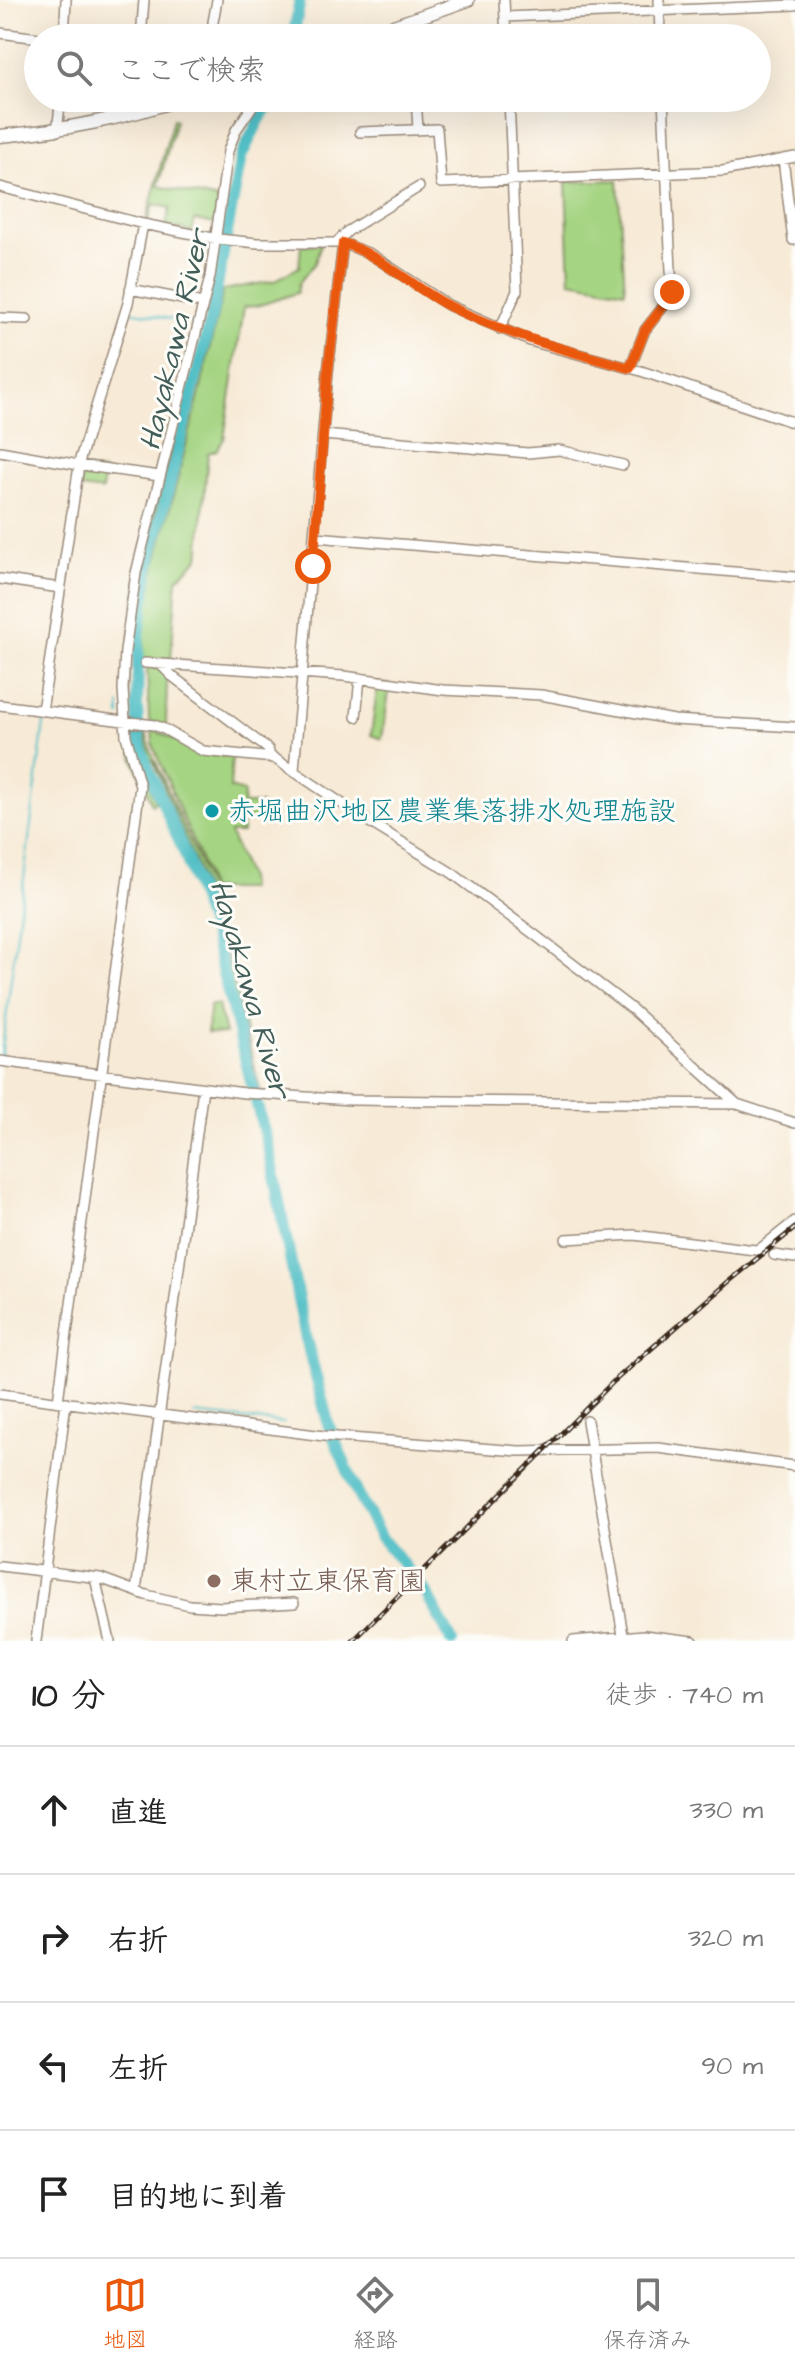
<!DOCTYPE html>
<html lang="ja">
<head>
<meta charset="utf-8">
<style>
	body { margin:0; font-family:"Architects Daughter","Klee One",sans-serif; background:#f2f2f2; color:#222 }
	.stop { position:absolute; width:24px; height:24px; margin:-18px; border:6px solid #ea580c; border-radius:50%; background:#fff }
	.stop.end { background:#ea580c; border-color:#fff; box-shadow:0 2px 8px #0008 }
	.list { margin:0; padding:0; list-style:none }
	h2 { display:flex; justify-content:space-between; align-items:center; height:104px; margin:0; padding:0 32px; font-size:34px }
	h2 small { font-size:26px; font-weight:400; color:#767676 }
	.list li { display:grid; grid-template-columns:52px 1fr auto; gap:24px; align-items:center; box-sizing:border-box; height:128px; padding:0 32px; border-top:2px solid #e0e0e0 }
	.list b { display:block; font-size:30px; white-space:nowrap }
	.list em { font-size:26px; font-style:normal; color:#767676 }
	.icon { flex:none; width:44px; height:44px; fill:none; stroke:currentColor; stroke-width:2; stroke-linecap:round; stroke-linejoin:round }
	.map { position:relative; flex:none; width:795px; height:1641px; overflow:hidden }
	.search { position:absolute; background:#fff; box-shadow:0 8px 32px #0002; left:24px; right:24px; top:24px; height:88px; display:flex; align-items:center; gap:20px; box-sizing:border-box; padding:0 28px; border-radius:44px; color:#767676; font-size:30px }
	.sheet { height:616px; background:#fff }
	nav { display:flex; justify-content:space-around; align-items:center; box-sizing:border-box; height:112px; border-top:2px solid #e0e0e0; background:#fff; font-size:22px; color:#767676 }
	nav a { display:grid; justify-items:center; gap:4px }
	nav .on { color:#ea580c }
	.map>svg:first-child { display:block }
	.green { fill:#a5d482; stroke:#707f50; stroke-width:2 }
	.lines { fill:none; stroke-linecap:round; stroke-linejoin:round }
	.stream { stroke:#51bfc6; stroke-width:2 }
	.river { stroke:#51bfc6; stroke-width:12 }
	.minor-casing { stroke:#998a7a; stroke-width:12 }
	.highway-casing { stroke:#998a7a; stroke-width:15 }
	.minor { stroke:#fff; stroke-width:9 }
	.highway { stroke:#fff; stroke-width:12 }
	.rail-casing { stroke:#3b2a1e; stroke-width:5 }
	.rail { stroke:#fdfcf7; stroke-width:2; stroke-dasharray:6; stroke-linecap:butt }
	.route { stroke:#ea580c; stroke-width:10 }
	.culture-dot { fill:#0f9aa8; stroke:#fdfcf7; stroke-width:3 }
	.education-dot { fill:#8d6e63; stroke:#fdfcf7; stroke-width:3 }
	.labels { text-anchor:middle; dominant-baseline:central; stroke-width:6; stroke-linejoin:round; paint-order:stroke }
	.culture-label { font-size:28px; fill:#0d838f; stroke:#fdfcf7; text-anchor:start }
	.education-label { font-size:28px; fill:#785e54; stroke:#fdfcf7; text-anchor:start }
	.water-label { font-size:30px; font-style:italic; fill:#435e59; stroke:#fdfcf7 }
</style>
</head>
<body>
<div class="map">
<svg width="795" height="1641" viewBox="0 0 795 1641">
	<rect width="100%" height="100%" fill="#fdfcf7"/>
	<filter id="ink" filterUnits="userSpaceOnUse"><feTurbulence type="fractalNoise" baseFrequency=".0125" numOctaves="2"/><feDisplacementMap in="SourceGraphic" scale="16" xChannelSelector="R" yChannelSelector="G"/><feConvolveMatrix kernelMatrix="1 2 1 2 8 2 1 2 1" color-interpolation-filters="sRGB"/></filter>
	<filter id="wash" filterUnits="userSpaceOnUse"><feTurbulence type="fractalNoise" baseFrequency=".006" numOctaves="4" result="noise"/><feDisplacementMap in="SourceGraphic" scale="32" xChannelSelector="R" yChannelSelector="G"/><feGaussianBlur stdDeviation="1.8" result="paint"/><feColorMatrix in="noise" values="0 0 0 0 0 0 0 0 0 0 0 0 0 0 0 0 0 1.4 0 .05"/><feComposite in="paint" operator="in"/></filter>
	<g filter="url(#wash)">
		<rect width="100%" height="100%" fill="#f7ead6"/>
		<path class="green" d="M173,119L176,120L158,186L218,200L215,224L195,220L192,232L166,225L170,208L153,204L148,221H146Z
			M618,180L625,291L570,281L566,182Z
			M321,244L315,263L299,283L297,293L257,306L244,307L224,439L217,450L208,453L199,558L177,579L171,659L143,660L145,616L153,574L200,392L223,290L274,281L299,267L301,245Z
			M171,438H174C152,528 118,634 131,727C135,754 146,778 156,802L152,804L134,760L128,737L125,677L140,562Z
			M83,469L105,472L102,491L80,488Z
			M147,665L160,669L167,676L166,726L149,721Z
			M378,683L390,685L382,739L371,735Z
			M143,728H145L151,751L202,869L232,975L260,1090L198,869L153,760H150Z
			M152,729L204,754L232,756L230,788L244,792L243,804H261L260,818L243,819L242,833H230L248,878L249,889H209L205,871L153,745Z
			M210,1005H218L225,1034L207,1033Z"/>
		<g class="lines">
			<path class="stream" d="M131,311L195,324
				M208,313H212
				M120,704V716
				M1,1057L45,715
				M193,1414L284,1423
				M323,1426H329"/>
			<path class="river" d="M293,38L300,0
				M274,98L259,120L241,157L212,313L148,570L139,634L137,705L139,741L147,766L185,854L213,934L269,1151L306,1339L329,1426L359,1497L380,1536L425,1591L452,1641"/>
		</g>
	</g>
	<g filter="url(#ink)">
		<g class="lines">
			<g class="minor-casing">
				<path id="minor" d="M504,0L506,38
					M659,0L660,38
					M505,17L795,5
					M401,24L407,38
					M0,33L39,38
					M64,38L66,0
					M141,38L144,0
					M214,38L213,22L217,0
					M141,98L142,112
					M416,98L418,129
					M57,131L61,98
					M360,132L437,129L441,183L723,171L795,157
					M783,159L793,240
					M0,187L143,224L218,239L258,243H343L370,254L448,305L530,341L641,371L795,423
					M338,241L348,231L419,187
					M130,289L203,303
					M0,318L27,319
					M500,329L517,291L509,98
					M630,368L645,330L670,298L672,292L663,98
					M323,435L528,453L559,450L623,465
					M0,451L79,465L160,476
					M316,537L795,577
					M0,579L60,588
					M145,663L344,676L443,690L541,695L674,720L795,727
					M160,664L172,676L268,749L270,756
					M0,705L154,725L164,729L203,751L274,758L374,825L452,873L535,935L632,1009L737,1104L795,1123
					M42,711L80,459L128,303L143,224
					M356,717L360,678
					M294,770L328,372L343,243
					M0,1061L244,1093L351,1100L737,1104
					M566,1239L634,1235L755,1250L760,1249L795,1221
					M774,1255L795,1258
					M0,1394L324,1436L519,1451L658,1448L795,1466
					M58,1401L140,786L126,736L123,689L125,651L136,573L210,277L228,151L236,130L258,98
					M587,1421L624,1641
					M0,1566L100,1578L146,1595L190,1605L221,1607L294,1603
					M95,1578L110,1641
					M136,1591L203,1088
					M36,1641L66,1402
					M573,1641L644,1635L693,1641"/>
			</g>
			<g class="highway-casing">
				<path id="highway" d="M359,38L468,0
					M0,136C66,130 121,119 184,98"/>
			</g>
			<use href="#minor" class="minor"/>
			<use href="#highway" class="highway"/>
			<g class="rail-casing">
				<path id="rail" d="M353,1641L614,1381L727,1283L795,1228"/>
			</g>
			<use href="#rail" class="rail"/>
		</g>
	</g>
	<g class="lines" filter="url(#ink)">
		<path class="route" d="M313,566L328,372L343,243C382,256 412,287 449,306C507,335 568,351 630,368L645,330L670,298L672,292"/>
	</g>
	<circle class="culture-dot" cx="212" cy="811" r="8"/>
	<circle class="education-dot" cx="214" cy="1581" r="8"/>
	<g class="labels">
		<g class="culture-label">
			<text x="228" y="811">赤堀曲沢地区農業集落排水処理施設</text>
		</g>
		<g class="education-label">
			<text x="230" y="1581">東村立東保育園</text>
		</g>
		<g class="water-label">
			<text transform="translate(175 340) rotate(-77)">Hayakawa River</text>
			<text transform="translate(250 989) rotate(74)">Hayakawa River</text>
		</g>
	</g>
</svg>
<div class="stop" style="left:313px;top:566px"></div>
<div class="stop end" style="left:672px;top:292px"></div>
<div class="search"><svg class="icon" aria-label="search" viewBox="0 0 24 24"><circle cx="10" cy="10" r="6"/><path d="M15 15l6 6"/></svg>ここで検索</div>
</div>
<section class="sheet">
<h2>10 分<small>徒歩 · 740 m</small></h2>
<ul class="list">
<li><svg class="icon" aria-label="ahead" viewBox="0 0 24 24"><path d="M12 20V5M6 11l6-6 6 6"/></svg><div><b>直進</b></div><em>330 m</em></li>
<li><svg class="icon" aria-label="right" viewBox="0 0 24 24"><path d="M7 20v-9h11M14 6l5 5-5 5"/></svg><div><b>右折</b></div><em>320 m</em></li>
<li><svg class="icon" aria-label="left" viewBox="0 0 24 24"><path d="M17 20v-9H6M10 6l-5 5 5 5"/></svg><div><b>左折</b></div><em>90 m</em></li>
<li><svg class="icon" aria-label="arrive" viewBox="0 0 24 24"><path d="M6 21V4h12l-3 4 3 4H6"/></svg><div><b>目的地に到着</b></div></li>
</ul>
</section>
<nav>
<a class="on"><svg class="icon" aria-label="map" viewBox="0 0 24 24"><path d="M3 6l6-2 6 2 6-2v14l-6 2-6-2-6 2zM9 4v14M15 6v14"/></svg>地図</a>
<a><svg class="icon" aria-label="directions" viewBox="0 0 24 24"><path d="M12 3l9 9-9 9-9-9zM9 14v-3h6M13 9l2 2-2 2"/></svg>経路</a>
<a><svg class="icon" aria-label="saved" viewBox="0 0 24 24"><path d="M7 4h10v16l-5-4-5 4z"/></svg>保存済み</a>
</nav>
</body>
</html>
